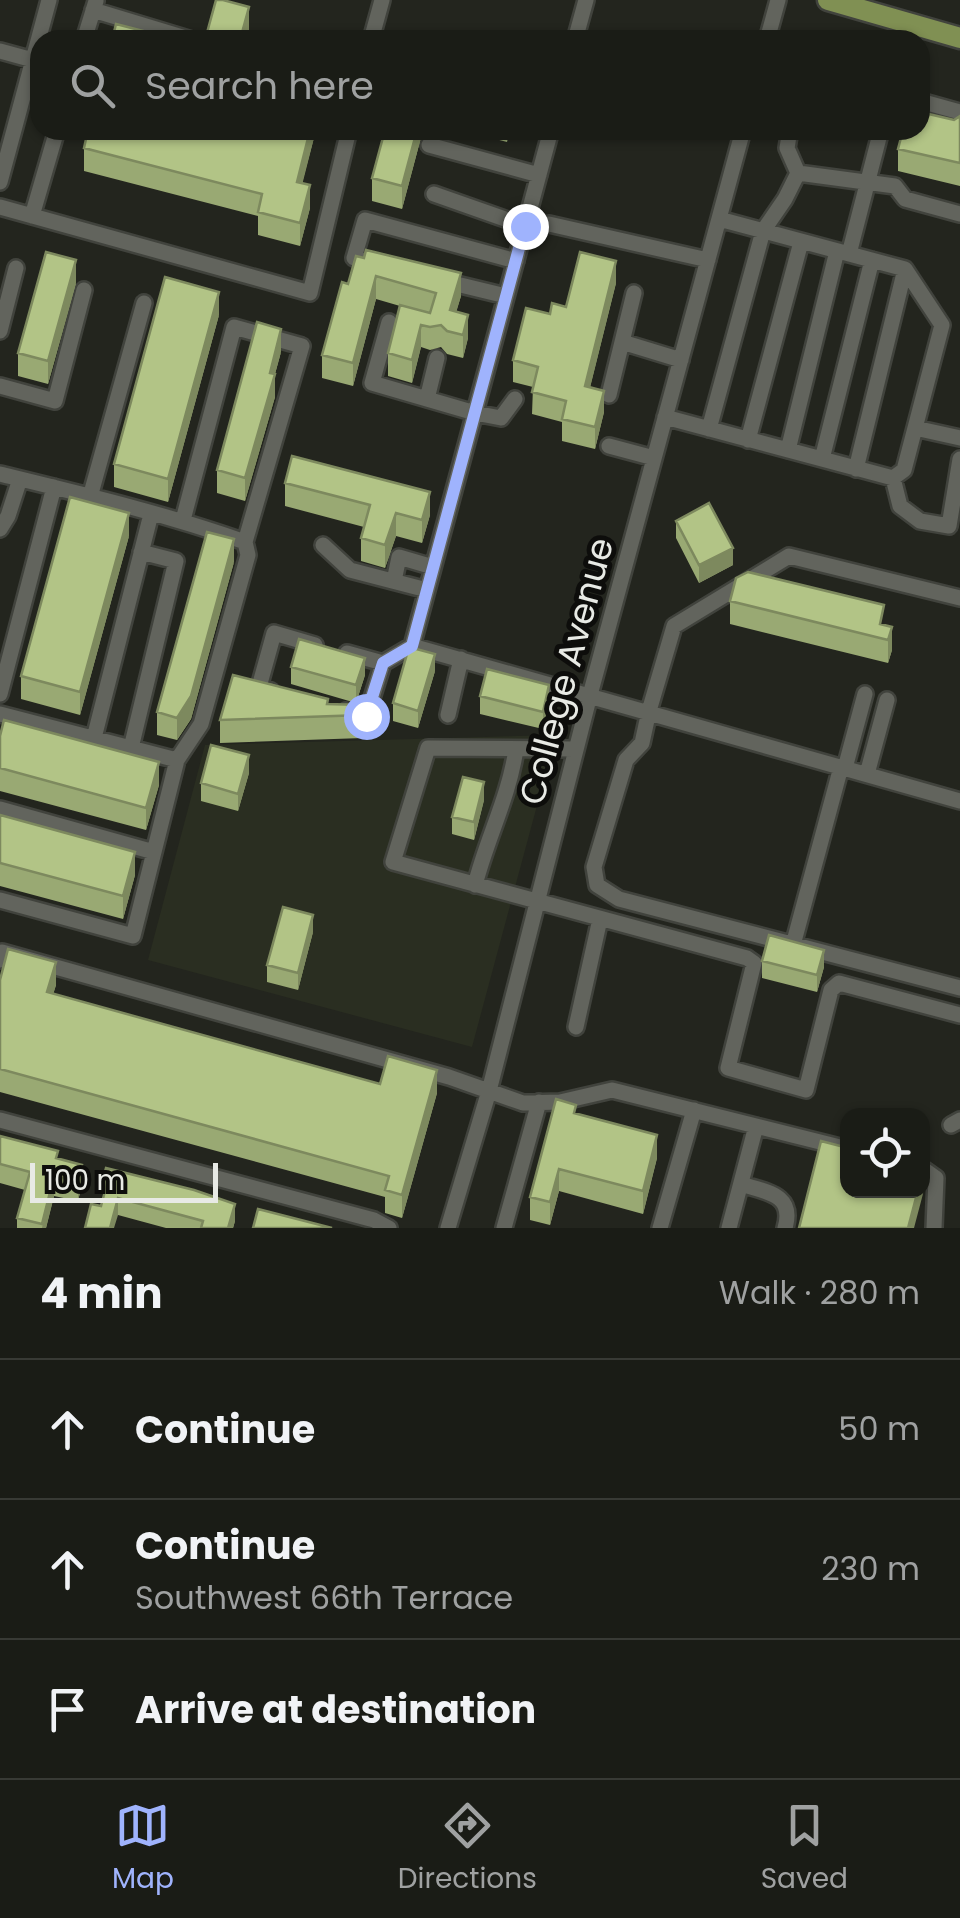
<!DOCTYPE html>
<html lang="en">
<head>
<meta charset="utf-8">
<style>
	body { margin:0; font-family:Poppins,sans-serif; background:#23251f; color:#f1f3f6 }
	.controls { position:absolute; right:30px; bottom:30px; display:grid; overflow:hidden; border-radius:20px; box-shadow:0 2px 8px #0004 }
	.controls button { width:90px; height:90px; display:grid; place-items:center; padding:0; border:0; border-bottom:2px solid #383a35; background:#1a1c16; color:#f1f3f6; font:50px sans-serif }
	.scale { position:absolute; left:30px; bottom:25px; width:188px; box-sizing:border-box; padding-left:10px; border:5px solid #e8eae5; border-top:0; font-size:28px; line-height:35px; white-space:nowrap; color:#e8eae5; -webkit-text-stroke:8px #0d0d0b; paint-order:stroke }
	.stop { position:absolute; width:30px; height:30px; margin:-22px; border:8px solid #9fb3fd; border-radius:50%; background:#fff }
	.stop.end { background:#9fb3fd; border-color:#fff; box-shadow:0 2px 10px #0008 }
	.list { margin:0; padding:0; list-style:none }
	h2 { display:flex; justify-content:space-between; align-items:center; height:130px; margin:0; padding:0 40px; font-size:42px }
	h2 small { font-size:32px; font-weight:400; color:#9fa1a1 }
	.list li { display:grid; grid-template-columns:65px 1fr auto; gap:30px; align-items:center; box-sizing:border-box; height:140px; padding:0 40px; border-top:2px solid #383a35 }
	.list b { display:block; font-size:38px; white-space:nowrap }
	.list p { margin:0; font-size:32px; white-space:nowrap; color:#9fa1a1 }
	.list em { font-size:32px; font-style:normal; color:#9fa1a1 }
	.icon { flex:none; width:55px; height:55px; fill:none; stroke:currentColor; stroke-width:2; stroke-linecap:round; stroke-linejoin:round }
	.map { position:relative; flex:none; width:960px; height:1228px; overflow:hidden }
	.search { position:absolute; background:#1a1c16; box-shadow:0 2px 8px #0004; left:30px; right:30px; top:30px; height:110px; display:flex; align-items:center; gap:25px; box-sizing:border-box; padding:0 35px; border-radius:30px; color:#9fa1a1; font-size:38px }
	.sheet { height:550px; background:#1a1c16 }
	nav { display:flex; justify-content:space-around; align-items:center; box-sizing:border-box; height:140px; border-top:2px solid #383a35; background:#1a1c16; font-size:28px; color:#9fa1a1 }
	nav a { display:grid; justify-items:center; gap:5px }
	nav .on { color:#9fb3fd }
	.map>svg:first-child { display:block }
	.built { fill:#2a2e21 }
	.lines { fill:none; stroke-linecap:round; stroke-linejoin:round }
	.minor-casing { stroke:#41433d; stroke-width:20 }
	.major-casing { stroke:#41433d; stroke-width:25 }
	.minor { stroke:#62645d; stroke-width:15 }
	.major { stroke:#809053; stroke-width:20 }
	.wall { fill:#99a973 }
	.shaded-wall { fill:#7d895e }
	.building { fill:#b2c486; stroke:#7d895e; stroke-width:2.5 }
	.route { stroke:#9fb3fd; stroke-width:12 }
	.labels { text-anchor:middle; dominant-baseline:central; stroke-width:10; stroke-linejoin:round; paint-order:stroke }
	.street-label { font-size:35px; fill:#e8eae5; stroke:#0d0d0b }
</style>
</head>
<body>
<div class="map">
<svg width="960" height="1228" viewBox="0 0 960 1228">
	<rect width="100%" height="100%" fill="#23251e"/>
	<path class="built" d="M556,735L472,1047L148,960L205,745Z"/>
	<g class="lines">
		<g class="minor-casing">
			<path id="minor" d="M93,10L192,40
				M84,40L96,1
				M371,40L382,0
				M575,40L586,0
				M767,40L778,0
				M0,51L33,60
				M920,101L960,112
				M790,130L787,148L798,173
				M429,145L539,175
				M798,173L895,186L905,199L960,214
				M0,182L49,0
				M434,194L525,226
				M0,207L310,293L349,130
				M32,216L57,130
				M549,224L708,260
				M849,254L881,130
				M373,263L354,258L365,220L516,261
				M444,281L506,296
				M389,322L372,383L475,413L501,418L515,399
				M0,331L16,268
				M622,342L681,360
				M0,386L55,401L84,290
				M609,395L634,293
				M427,399L437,358
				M665,417L893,478L904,470L942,325L905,269L719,219
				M915,428L960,438
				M709,429L763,231L785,199L798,173
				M748,440L801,242
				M609,446L654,458
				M788,450L837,251
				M822,459L872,260
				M856,469L905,269
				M0,474C82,494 166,514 245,542
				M893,478L900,506L920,521L949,526L960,459
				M90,497L144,303
				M0,529L8,516L20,479
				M323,545L350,570L427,590
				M394,581L399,557L433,567
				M960,598L789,556L674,626L649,711L642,743L626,760L594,867L597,885L619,899L960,988
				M412,646L960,801
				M412,646L551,130
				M347,653L383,663
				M271,691L259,687L274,633L315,645
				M0,694L54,487
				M346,711L366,717L383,663L412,646
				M0,714L177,760
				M448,715L461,659
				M94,738L151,514
				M131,748L176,561L141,552
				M576,749L428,748L393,862L747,958L754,963L728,1068L806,1090L831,990L839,983L960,1015
				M845,768L865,694
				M867,774L887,700
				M0,809L154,852
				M475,885C487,838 509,797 516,749
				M0,900L133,936L177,760L201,724L248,555L245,542L302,346L234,327L183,520
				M793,945L841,767
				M0,960L2,952L449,1077L523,1103L560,1102L612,1090L848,1149
				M576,1027L600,919
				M0,1120L374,1220L389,1228
				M951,1125L960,1120
				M922,1168L936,1178L934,1228
				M741,1184C766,1192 795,1194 785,1228
				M448,1228L489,1091L590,695L743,130
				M504,1228L539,1102
				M660,1228L694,1110
				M729,1228L756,1126"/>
		</g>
		<g class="major-casing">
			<path id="major" d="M828,0L960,38"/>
		</g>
		<use href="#minor" class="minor"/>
		<use href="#major" class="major"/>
	</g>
	<path class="wall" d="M960,116V186L898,171V149Z
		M316,130L302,183L310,208L300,246L258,235V216L84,171V148Z
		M423,130L402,209L372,201V178Z
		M461,130H510L507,142Z
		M356,256L461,296L456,312L468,338L463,358L447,354L441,347L430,350L421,347L412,383L388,376V353L400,306L376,299L353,386L322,378V355L348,284Z
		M76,283L48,384L18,376V353Z
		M616,283L590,387L604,412L595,449L562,441V422L532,414L533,387L513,382V360L550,314Z
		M219,315L168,502L114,487V464Z
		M281,352L275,374V397L245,501L217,493V470Z
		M285,483L430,515L422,543L396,536L385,568L361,561V538L364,527L285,506Z
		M676,521L733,565L699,583L676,538Z
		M129,536L80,715L21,699V676Z
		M234,562L191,719L177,740L157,735V712Z
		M730,601L884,626L892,650L888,663L730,624Z
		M291,667L365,675L356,703L291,684Z
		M435,671L418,728L393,721V703Z
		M480,696L549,702L543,729L480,714Z
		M328,704L363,705V738L220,743V720Z
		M0,736L159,785L146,830L0,791Z
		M249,773L238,811L201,801V783Z
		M484,800L474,840L452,834V817Z
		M0,815L135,875L123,919L0,886Z
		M313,932L298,990L267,982V965Z
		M762,961L824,967L817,992L762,978Z
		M0,980L56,985L53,994L380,1084L437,1093L402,1218L385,1213V1197L0,1092Z
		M576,1114L657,1158L643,1214L559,1191L550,1225L530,1220V1197Z
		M0,1136L58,1159L82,1184L78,1201L54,1196L46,1228H17V1218L25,1190L0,1183Z
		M103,1179L235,1221L233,1228H166L118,1215L101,1206L104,1196Z"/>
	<path class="shaded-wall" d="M249,7V30L246,40H240Z
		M310,130H316L297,205V182Z
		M417,130H423L402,209V186Z
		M310,185V208L300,246V223Z
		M76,260V283L48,384V361Z
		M616,261V283L585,408V386Z
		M461,273V296L450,333V310Z
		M376,276V299L353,386V363Z
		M219,292V315L168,502V479Z
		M468,315V338L463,358V335Z
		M421,325V347L412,383V360Z
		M281,329V352L275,374V397L245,501V478Z
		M604,391V412L595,449V427Z
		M430,492V515L422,543V520Z
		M129,513V536L80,715V692Z
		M396,513V536L385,568V545Z
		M234,539V562L191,719L177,740V718Z
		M733,548V565L699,583V565Z
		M892,627V650L888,663V640Z
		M435,654V671L418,728V711Z
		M365,658V675L356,703V685Z
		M549,685V702L543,729V712Z
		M249,755V773L238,811V794Z
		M159,762V785L146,830V808Z
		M484,782V800L474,840V822Z
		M135,852V875L123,919V896Z
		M313,915V932L298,990V973Z
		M824,950V967L817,992V975Z
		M56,962V985L47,1015V992Z
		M437,1070V1093L402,1218V1195Z
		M657,1135V1158L643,1214V1191Z
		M82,1165V1184L78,1201V1182Z
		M924,1168V1190L914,1228H908L918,1190H922Z
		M559,1169V1191L550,1225V1202Z
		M54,1176V1196L46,1228H42Z
		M118,1198V1215L114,1228H110Z
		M235,1204V1221L233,1228H228Z"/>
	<path class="building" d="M216,0H223L249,7L240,40H205Z
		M116,24L178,40H112Z
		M920,112L954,120L960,116V163L898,149L903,130H920Z
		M88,130H310L297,182L310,185L300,223L258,212L262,194L84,148Z
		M385,130H417L402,186L372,178Z
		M366,250L461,273L450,310L468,315L463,335L447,331L441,325L430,327L421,325L412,360L388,353L400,305L430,313L436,293L376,276L353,363L322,355L342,282L348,284L356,256L364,258Z
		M46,252L76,260L48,361L18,353Z
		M580,252L616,261L585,386L604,391L595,427L562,419L566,401L532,392L538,367L513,360L526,308L550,314L552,303L566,307Z
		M165,277L219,292L168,479L114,464Z
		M257,322L281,329L270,373L275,374L245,478L217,470Z
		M292,456L430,492L422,520L396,513L385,545L361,538L370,505L285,483Z
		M70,497L129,513L80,692L21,676Z
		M709,503L733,548L699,565L676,521Z
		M207,532L234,539L191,696L177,718L157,712Z
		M748,572L884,605L880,624L892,627L888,640L730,601L736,578Z
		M299,639L365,658L356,685L291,667Z
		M409,647L435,654L418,711L393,703Z
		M487,669L549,685L543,712L480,696Z
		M233,675L328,699L327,704L363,705V715L220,720Z
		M4,720L159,762L146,808L0,768V736Z
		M211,745L249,755L238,794L201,783Z
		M463,777L484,782L474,822L452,817Z
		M0,815L135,852L123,896L0,863Z
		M283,907L313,915L298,973L267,965Z
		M769,935L824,950L817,975L762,961Z
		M8,949L56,962L47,992L380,1084L388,1056L437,1070L402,1195L385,1190L389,1176L0,1069V980Z
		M556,1099L576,1105L574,1113L657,1135L643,1191L559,1169L550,1202L530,1197Z
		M0,1136L58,1151L56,1158L82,1165L78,1182L54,1176L42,1224L17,1218L30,1172L0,1164Z
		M821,1141L848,1148V1190H918L908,1228H799Z
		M106,1168L194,1190L235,1204L228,1228H201L203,1221L118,1198L110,1228H85L91,1204L101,1206L108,1180L103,1179Z
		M258,1209L332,1228H253Z"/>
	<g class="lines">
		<path class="route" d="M366,716L383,663L412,646L525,226"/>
	</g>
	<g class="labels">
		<g class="street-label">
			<text transform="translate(566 671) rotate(-75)">College Avenue</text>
		</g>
	</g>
</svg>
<div class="controls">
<button><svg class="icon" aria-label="locate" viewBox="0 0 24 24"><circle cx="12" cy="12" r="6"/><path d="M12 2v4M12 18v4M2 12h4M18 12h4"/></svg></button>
</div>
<div class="scale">100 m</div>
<div class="stop" style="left:366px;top:716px"></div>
<div class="stop end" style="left:525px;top:226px"></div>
<div class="search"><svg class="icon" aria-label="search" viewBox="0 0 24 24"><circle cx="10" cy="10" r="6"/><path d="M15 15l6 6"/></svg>Search here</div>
</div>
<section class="sheet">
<h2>4 min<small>Walk · 280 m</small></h2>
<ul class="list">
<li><svg class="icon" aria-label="ahead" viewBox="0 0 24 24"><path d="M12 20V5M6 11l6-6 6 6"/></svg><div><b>Continue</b></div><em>50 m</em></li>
<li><svg class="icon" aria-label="ahead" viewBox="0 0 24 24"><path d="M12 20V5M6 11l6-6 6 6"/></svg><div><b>Continue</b><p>Southwest 66th Terrace</p></div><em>230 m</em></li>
<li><svg class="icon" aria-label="arrive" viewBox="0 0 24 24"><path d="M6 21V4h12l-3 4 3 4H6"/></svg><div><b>Arrive at destination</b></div></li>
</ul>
</section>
<nav>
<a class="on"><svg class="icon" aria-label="map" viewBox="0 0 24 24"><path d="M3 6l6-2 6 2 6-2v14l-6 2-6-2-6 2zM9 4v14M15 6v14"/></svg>Map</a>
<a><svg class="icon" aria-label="directions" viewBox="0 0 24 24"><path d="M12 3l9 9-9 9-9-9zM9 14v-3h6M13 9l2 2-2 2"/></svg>Directions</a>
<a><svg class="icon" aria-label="saved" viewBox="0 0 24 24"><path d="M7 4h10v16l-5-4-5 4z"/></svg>Saved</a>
</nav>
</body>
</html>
